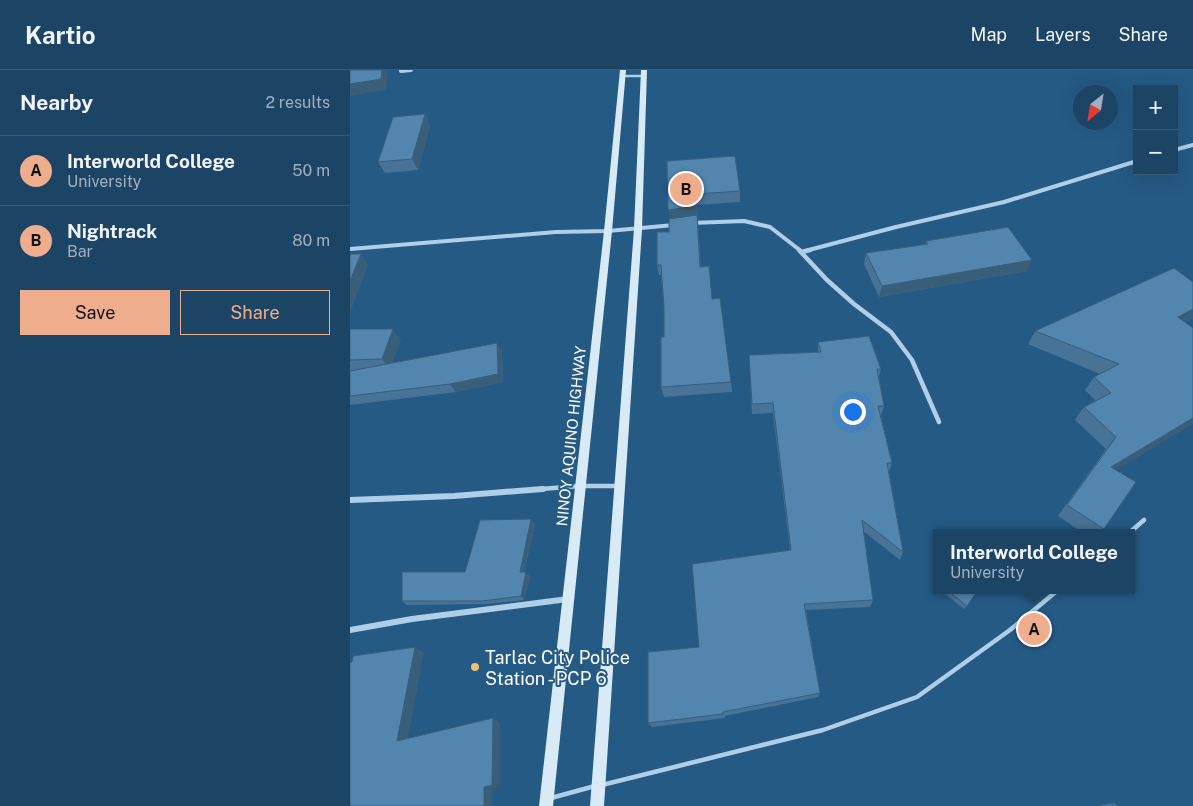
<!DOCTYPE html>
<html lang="en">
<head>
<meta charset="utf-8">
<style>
	body { margin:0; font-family:"Public Sans",sans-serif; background:#294e6d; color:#f1f3f6 }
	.controls { position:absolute; right:15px; top:15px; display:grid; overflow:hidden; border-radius:0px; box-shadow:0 5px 20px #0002 }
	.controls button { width:45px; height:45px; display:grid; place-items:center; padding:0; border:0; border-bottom:1px solid #3a5c78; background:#1c4464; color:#f1f3f6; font:25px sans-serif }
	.compass { position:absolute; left:723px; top:15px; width:45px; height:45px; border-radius:50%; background:#1c4464; box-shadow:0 5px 20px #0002; rotate:210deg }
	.you { position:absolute; left:502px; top:341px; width:18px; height:18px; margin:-12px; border:4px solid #fff; border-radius:50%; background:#1a73e8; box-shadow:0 0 0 8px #1a73e833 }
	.badge { display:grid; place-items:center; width:32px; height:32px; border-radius:50%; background:#eead8d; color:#111; font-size:16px; font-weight:700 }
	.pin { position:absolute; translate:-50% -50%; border:2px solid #fff; box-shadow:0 1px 5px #0006 }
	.popup { position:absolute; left:583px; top:459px; width:202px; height:65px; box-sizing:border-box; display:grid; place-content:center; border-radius:0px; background:#1c4464; filter:drop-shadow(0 1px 4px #0005); font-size:16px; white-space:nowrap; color:#a0b0bf }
	.popup b { font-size:19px; color:#f1f3f6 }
	.popup::after { content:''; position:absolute; left:50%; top:100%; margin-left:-10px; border:10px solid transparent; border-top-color:#1c4464 }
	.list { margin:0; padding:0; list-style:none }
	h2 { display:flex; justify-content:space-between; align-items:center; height:65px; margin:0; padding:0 20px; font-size:21px }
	h2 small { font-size:16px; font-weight:400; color:#a0b0bf }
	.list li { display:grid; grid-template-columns:32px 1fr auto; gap:15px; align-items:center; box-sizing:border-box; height:70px; padding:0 20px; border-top:1px solid #3a5c78 }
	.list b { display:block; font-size:19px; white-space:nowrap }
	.list p { margin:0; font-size:16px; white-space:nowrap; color:#a0b0bf }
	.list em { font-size:16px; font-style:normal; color:#a0b0bf }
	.actions { display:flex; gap:10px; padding:15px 20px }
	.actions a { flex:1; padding:11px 0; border:1px solid #eead8d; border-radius:0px; text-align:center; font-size:18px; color:#eead8d }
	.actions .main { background:#eead8d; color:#111 }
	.map { position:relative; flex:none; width:843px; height:736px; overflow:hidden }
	header { display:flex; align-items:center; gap:30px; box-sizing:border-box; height:70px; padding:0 25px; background:#1c4464; border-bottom:1px solid #3a5c78 }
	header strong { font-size:24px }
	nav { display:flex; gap:28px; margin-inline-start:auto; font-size:18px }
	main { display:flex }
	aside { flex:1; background:#1c4464 }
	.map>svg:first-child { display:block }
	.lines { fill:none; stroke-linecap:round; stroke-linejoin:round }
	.service-far1 { stroke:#afcfe8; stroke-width:2.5 }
	.service { stroke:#afcfe8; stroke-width:4.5 }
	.minor-far2 { stroke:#afcfe8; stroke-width:4 }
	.minor-far1 { stroke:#afcfe8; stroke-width:4.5 }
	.minor { stroke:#afcfe8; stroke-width:6 }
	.secondary { fill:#d9eaf7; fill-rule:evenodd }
	.wall { fill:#477396 }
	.shaded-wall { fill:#395e7a }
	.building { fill:#5286ae; stroke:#395e7a }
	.poi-dot { fill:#f1bf74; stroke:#255a85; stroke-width:2 }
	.labels { text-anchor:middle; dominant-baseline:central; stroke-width:4; stroke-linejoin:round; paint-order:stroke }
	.street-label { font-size:15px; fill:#fff; stroke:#255a85 }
	.near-poi-label { font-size:18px; fill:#fff; stroke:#255a85; text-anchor:start }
</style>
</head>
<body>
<header>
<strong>Kartio</strong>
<nav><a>Map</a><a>Layers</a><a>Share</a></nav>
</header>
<main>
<aside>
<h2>Nearby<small>2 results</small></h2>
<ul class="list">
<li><span class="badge">A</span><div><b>Interworld College</b><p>University</p></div><em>50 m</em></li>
<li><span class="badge">B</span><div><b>Nightrack</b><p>Bar</p></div><em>80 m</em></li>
</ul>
<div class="actions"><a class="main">Save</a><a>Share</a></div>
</aside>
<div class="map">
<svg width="843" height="736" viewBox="0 0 843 736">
	<rect width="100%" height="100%" fill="#255a85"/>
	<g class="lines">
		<path class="service-far1" d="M273,6H294"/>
		<path class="service" d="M779,463L794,450
			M252,715L473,660L567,627L660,560L708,520
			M201,728L245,716"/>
		<path class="minor-far2" d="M51,1L61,0
			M824,80L843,75
			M342,153L394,151L420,157L451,181
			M0,179L206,162L258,161L324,155
			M455,181L546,157L654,132L787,91"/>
		<path class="minor-far1" d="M449,180L477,210L504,234L541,262L562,290L589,352
			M452,182L460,180
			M178,420L230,416H269"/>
		<path class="minor" d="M0,430L104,426L193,419
			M0,560L62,549L218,529"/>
		<path class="secondary" d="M270,0H276L262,161L203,736H189L254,161Z
			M291,0H297L292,159L254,736H240L284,159Z"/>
	</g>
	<path class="wall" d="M75,44L80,56L68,100L35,103L28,92Z
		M317,91L390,121V132L347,135L351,197L362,229L381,312L382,322L314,327L311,317L314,267V237L311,205H309L307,195L319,162L320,148Z
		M576,171L677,201L529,227L514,194L516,183L575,174Z
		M843,248L835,252L766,400L754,459L751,463H733L708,446L756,379L725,350L734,337L746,331L735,320L744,307L750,304L678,274L685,261Z
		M0,259L51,270L42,293L152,281L153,312L106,322L0,335Z
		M468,272L531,299L529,307L534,336L531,346L542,393L539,402L553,482L550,490L513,461L523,530L520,537L456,540L470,623L468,627L375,646V648L302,657L298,653L349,577L440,480L423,343L402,344L399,285L468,282Z
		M181,449L185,454L174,502L180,506L174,530L136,534L57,535L52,531L115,502Z
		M586,502V518L585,517V505Z
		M590,520H628L614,539Z
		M763,733L769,736H752V735Z"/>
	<path class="shaded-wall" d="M32,0H38L36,20L0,26V14Z
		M75,44L80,56L68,100L62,89Z
		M346,124L347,135L351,207L350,197L320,151L318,140Z
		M11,184L18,195L0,244V211Z
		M682,190L677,201L529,227L532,216Z
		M843,239V248L817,260L828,247Z
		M43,259L51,270L40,299L32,289Z
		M147,273L152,281L153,312L106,322L100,314Z
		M843,348V354L751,409L761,397Z
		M181,449L185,454L173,506L170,502Z
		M176,502L180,506L174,530L171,526Z
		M65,577L74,582L57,674L47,671Z
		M143,648L150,652V717L142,719V736H134V717Z"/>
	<path class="building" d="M0,0H32L31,9L0,14Z
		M75,44L62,89L28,92L43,47Z
		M385,86L390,121L346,124V136L318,140L317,91Z
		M347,145L350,197L359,196L362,229L370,228L381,312L311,317V267H314V237L311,195H307V162H319V149Z
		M658,157L682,190L532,216L516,183L578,174L576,171Z
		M0,184H11L0,211Z
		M824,198L843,212V239L828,247L843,258V348L761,397L786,412L754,459L717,435L766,367L734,337L761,323L744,307L769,294L685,261Z
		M0,259H43L32,289L0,290Z
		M519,266L531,299H527L534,336H528L542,393H537L553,482L512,450L523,530L454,534L470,623L373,642V644L298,653V582L349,577L342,494L441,480L423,333L402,334L399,285L471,282L468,272Z
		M147,273L148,304L100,314L0,326V301Z
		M181,449L170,502H176L171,526L132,531H52V502H115L130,450Z
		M597,520H628L617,536Z
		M65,577L47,671L143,648L142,715L134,717V736H0V593L2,592L3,586Z
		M763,733L769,736H762Z"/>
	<circle class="poi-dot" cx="125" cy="597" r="5"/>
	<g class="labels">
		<g class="street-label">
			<text transform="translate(221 366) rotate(-84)">NINOY AQUINO HIGHWAY</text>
		</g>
		<g class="near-poi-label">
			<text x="135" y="587">Tarlac City Police<tspan x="135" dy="21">Station - PCP 6</tspan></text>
		</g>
	</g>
</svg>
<div class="controls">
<button>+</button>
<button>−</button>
</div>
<svg class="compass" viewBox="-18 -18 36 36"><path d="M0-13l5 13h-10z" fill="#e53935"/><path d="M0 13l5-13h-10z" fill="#a0b0bf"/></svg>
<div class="you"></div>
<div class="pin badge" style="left:684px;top:559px">A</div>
<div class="popup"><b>Interworld College</b>University</div>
<div class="pin badge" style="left:336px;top:119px">B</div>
</div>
</main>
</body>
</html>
